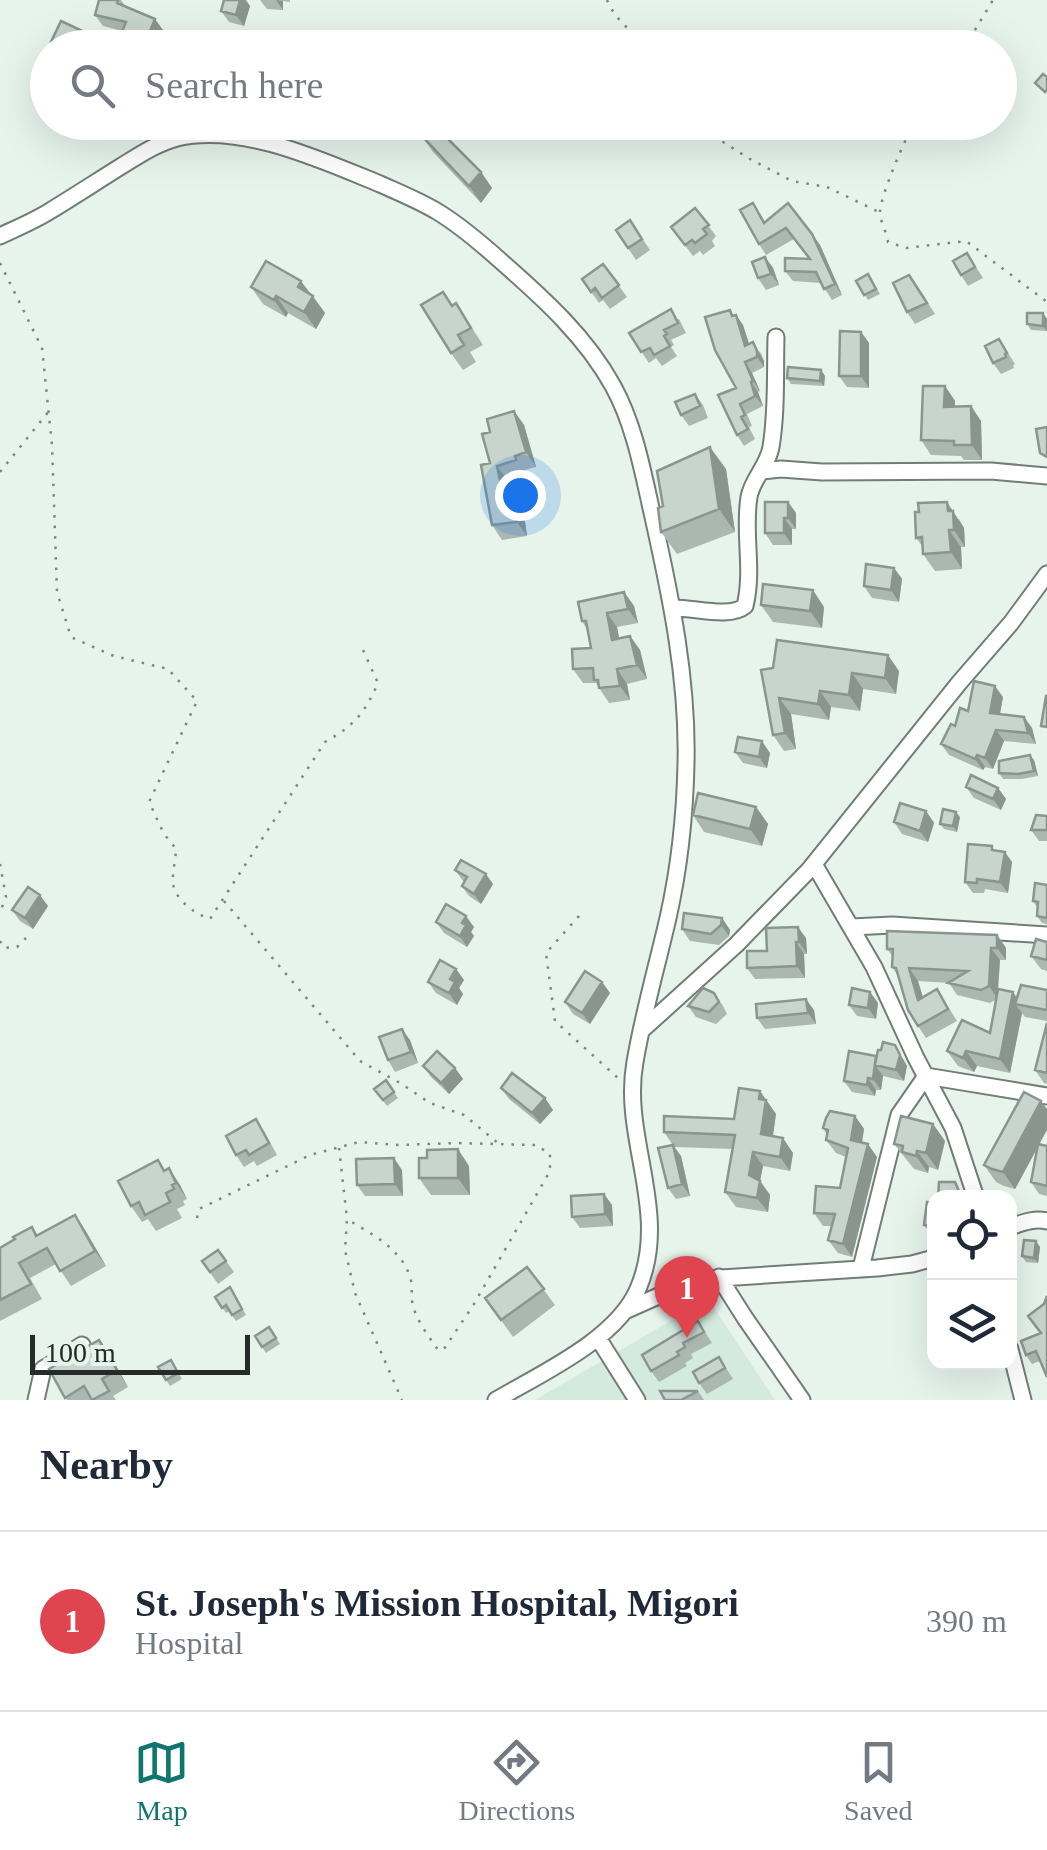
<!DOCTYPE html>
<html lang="en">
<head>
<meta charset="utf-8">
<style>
	body { margin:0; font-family:Georgia,serif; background:#f2f2f3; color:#1f2937 }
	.controls { position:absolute; right:30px; bottom:30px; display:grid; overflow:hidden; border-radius:20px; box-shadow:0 10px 40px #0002 }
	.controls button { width:90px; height:90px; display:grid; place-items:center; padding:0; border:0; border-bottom:2px solid #e0e1e3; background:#fff; color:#1f2937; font:50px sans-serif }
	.scale { position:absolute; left:30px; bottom:25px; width:220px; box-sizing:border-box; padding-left:10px; border:5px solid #252b28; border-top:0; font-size:28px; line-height:35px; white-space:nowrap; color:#252b28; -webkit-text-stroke:8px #e6f4ec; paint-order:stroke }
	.you { position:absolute; left:520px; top:495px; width:35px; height:35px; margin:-25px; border:8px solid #fff; border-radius:50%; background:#1a73e8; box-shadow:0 0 0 15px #1a73e833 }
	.badge { display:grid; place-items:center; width:65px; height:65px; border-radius:50%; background:#0f766e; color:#fff; font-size:32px; font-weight:700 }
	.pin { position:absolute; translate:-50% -82px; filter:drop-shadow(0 2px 5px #0008) }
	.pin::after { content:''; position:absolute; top:52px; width:35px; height:30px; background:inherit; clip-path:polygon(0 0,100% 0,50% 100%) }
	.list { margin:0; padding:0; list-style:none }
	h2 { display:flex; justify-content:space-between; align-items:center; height:130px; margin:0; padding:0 40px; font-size:42px }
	h2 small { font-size:32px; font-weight:400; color:#747a83 }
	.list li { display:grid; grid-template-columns:65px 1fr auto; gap:30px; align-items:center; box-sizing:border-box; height:180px; padding:0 40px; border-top:2px solid #e0e1e3 }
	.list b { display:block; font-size:38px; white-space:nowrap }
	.list p { margin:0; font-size:32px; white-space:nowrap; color:#747a83 }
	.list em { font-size:32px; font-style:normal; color:#747a83 }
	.icon { flex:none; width:55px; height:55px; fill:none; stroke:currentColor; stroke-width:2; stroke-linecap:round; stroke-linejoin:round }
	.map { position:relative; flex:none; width:1047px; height:1400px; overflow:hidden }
	.search { position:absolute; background:#fff; box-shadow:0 10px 40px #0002; left:30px; right:30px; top:30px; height:110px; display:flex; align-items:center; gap:25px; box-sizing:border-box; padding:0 35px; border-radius:55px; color:#747a83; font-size:38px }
	.sheet { height:310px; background:#fff }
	nav { display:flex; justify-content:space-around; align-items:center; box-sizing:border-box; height:140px; border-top:2px solid #e0e1e3; background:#fff; font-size:28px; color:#747a83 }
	nav a { display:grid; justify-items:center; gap:5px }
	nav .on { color:#0f766e }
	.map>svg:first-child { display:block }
	.built { fill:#d4eade }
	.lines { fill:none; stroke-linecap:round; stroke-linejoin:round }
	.minor-casing { stroke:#717d76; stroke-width:19 }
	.path { stroke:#7c8681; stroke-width:2.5; stroke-dasharray:2.5 8; stroke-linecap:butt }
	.minor { stroke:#fff; stroke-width:15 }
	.wall { fill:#abb7b1 }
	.shaded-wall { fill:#8b9590 }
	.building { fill:#c7d5ce; stroke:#8b9590; stroke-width:2.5 }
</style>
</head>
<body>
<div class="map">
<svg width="1047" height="1400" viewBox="0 0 1047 1400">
	<rect width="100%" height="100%" fill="#e6f4ec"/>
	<path class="built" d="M708,1299L775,1400H535Z"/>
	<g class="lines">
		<g class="minor-casing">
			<path id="minor" d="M0,236C17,228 34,221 50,211C73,197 96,182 120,167C138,156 155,144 177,138C242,123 321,160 380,184C400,193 420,201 438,212C461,226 483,245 503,263C544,299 586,337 613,386C635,426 643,473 653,517C671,598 688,680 686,763C685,814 679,869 668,918C657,966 643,1014 635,1062C621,1138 671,1212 638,1289C617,1339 542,1373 496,1400
				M762,471L781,469L822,472L991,471L1047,476
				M672,608C693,607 729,619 745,606C754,569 743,533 749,497C752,479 768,466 771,447C777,411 775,373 776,337
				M814,864L874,967L916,1058L953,1128L976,1198
				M852,927L892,925L1047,935
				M642,1030L736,945L809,870L959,683L1011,623L1047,574
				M1010,1227C1022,1223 1034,1218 1047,1221
				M861,1268L899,1115L926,1076L1047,1096
				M719,1277L745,1318L802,1400
				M627,1310L681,1286L705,1279L877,1268L912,1264L934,1258
				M598,1338L637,1400
				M1010,1349L1023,1400
				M36,1400L43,1369L82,1345"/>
		</g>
		<path class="path" d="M607,0C615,20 633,33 650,48
			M964,48L993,0
			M698,122L715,137L750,159L792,181L827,187L879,212
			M915,122C906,136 880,197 880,212C880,221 887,233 888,242L906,248L966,241L1047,302
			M0,263L42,348L52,445L57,592L71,637L114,656L168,669L197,701L149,802C158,819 161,834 176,848C176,859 172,872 173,883C175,900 195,914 210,919L325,742C355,725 364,714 378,683L363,650
			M0,472L49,411
			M0,864L6,897L0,912
			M224,901L360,1061L400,1083L430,1103L464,1115L498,1143
			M579,916L546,953L555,1021L619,1079
			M0,941L4,948L17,947L26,938
			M339,1148L347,1219L345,1250L355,1293L402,1400
			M197,1218L199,1209L310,1155L359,1142L399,1145L456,1143L536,1145L550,1154V1171L474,1304L444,1349L438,1350C428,1335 415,1319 412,1301C411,1293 413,1285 410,1277C401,1248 371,1234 347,1219"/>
		<use href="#minor" class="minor"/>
	</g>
	<path class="wall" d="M99,0H121L126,7L163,30L161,35L170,47L132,48L129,46L121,34L122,31L103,26L95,15Z
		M260,0H290V2L283,1V10L267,9Z
		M250,6L244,26L229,22L221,11Z
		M339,122H357L345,131Z
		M421,135L481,172L492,188L481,203L433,152Z
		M695,208L716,236L712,241L715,246L703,255L700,251L693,256L671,227Z
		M760,213L765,222L812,234L820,245L842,295L832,300L821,283L793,281L785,271L809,259L794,239L766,255L759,244Z
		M630,220L650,250L636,260L616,230Z
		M967,253L983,278L968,286L961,275Z
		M765,257L773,268L779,285L766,290L758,278Z
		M603,264L627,297L610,309L603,300L599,303L582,279Z
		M868,274L880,294L868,300L856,281Z
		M917,286L935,314L915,324L907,312Z
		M251,287L310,294L313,296L325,313L316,329L288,313L286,317L263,304Z
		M456,303L483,345L470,352L476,362L463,370L451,353L452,305Z
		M730,310L734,315H736L743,325L749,344L761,353L764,361V367L752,373L760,391L758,392L763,406L747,414L752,426L749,427L755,439L744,446L737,435L736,388Z
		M1043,313L1047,319V331L1031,330L1027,324Z
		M679,319L686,333L671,340L674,345L671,347L677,356L662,366L656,358L649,363L629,333Z
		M861,332L869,343V388L847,387L839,376Z
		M999,339L1015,364L1013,366L1014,368L1001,374L993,363Z
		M821,370L825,376L824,386L791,384L787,378Z
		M945,386L955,401V407L971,406L981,421L982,460H964L961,456L931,455L921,440Z
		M695,394L703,405L708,418L689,426L681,415Z
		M514,411L524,425L536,467L525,470L526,475L507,480L510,493L523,507L527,536L502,540L492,525L490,432Z
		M726,469L735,532L677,554L661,532Z
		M788,502L796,513V529H792V545H773L765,533Z
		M959,519L964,528L965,547H961L962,569L935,571L923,554V547L916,538Z
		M894,568L902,579L899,602L872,598L864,586Z
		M624,592L634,606L638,623L617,627L619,638L630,636L640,650L647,679L627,684L630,700L609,703L596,683H583L573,669L591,648L588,631L582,621Z
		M761,605L824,607L822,628L773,622Z
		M761,670L899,671L896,694L863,689L860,711L831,707L829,720L791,714L796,749L784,751L773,735Z
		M1003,697L1000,714L1024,717L1032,728L1036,744L1004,741L993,769L985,767L983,770L949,755L941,744L968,711Z
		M735,752L770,753L767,768L743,763Z
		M1034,760L1038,776L1022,779H1003L999,773Z
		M966,787L998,788L1006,799L1001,810L974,798Z
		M756,807L768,824L762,846L704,832L693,815Z
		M926,811L934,823L928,842L902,834L894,822Z
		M1047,816V841H1039L1031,830Z
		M960,817L957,832L944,829L940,824Z
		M995,850L1012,862L1008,893L985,889L984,893H973L965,882Z
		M455,870L493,884L481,904L469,896L462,886L464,882Z
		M1047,885V924L1042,923L1037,916V907L1033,901Z
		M48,906L33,929L20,921L12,910Z
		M722,918L730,930L729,936L719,945L690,941L682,929Z
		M436,922L474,927L471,932L474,936L467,947L444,933Z
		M997,935L1006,948V960H1000L998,993L1017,998L1047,990V1021L1025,1017L1022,1013L1010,1073L977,1066L974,1072L958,1066L947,1051L990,1033L997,999L990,1003L957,995L949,983L918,981L923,997L937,989L957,1021L926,1038L918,1026L899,977L892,967L893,957L887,949Z
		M806,938L807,954H804L805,978L755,979L747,968L767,951Z
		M1047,942V971L1041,969L1031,956Z
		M456,969L464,980L459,988L463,994L457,1005L436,993L428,982Z
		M602,982L610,993L590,1024L573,1014L565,1002Z
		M703,988L722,1004L727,1014L716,1024L696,1017L688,1006Z
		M870,992L878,1003L876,1019L857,1016L849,1005Z
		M814,1010L816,1024L765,1029L757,1018Z
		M1047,1023V1084L1044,1083L1035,1070Z
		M410,1040L418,1063L395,1072L388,1060Z
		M895,1045L907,1066L904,1081L883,1076L881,1090H876L875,1096L852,1092L844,1081L877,1056L881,1050Z
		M423,1066L455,1068L463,1079L449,1094L431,1077Z
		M386,1080L398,1098L387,1106L374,1089Z
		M501,1088L545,1098L553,1110L540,1124L509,1099Z
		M760,1091L776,1114L773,1136L793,1153L790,1171L763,1166L760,1181L770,1195L768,1212L736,1207L725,1192L733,1149L674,1147L664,1132L734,1119Z
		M855,1116L864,1129L862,1143L877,1157L852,1257L838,1253L828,1240L832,1226H823L814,1213L840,1188L846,1157L836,1153L826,1140L827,1135L823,1128Z
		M933,1124L945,1141L938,1170L929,1167L928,1173L914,1169L894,1144Z
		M264,1131L277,1155L257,1166L254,1161L244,1167L236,1155Z
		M1039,1144L1047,1146V1196L1039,1194L1031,1182L1037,1148L1015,1189L1004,1186L996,1182L984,1165Z
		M681,1156L690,1196L676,1199L668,1188Z
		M158,1160L165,1170L180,1185L187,1199L183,1201L185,1205L177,1209L182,1218L156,1231L148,1219L142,1222L131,1206Z
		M469,1166L470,1195H431L419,1178Z
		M402,1170L403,1196H365L357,1185Z
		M604,1194L612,1205L613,1226L580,1228L572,1217Z
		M934,1203V1237L932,1236L924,1225Z
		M75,1215L85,1230L106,1266L71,1286L56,1264L30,1278L42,1299L0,1321V1248L32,1227L38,1235Z
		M1040,1247L1038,1263L1026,1262L1022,1256Z
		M218,1250L234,1272L218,1284L202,1261Z
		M527,1267L555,1305L513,1337L485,1298Z
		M230,1287L246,1315L236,1321L229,1311L226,1313L215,1297Z
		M1044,1304L1040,1361L1032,1364L1026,1355L1041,1333Z
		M698,1321L712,1343L691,1354L693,1358L685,1363L687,1366L659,1382L651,1371Z
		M269,1327L280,1344L266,1353L255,1336Z
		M111,1357L128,1387L113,1396L116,1400H67L49,1369Z
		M719,1357L733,1379L707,1394L699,1383Z
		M171,1360L182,1379L170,1386L158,1367Z
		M698,1391L704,1400H665Z"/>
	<path class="shaded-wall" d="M240,0H246L250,6L244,26L236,15Z
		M276,0L283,1V10Z
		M155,19L163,30L158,42L150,31Z
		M89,34L97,45L96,48H83Z
		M162,36L170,48H157Z
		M481,172L492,188L481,203L469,186Z
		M812,234L820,245L842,295L835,284Z
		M765,257L773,268L779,285L771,274Z
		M301,281L325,313L316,329L304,312L298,287Z
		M276,296L288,313L286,317L274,300Z
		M1043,313L1047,319V331L1043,326Z
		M736,315L743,325L753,356L745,346Z
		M861,332L869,343V388L861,376Z
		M753,342L764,361V367L757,357Z
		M745,362L752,373L760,391L753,381Z
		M821,370L825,376L824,386L820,381Z
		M751,382L758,392L763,406L755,396Z
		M945,386L955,401L954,422L944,407Z
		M971,406L981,421L982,460L972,445Z
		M514,411L524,425L536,467L526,452Z
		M710,447L726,469L735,532L719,509Z
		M497,466L507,480L513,508L503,494Z
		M513,492L523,507L527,536L517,522Z
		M788,502L796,513V529L788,518Z
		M947,502L964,528L965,547L954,530L948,511Z
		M784,518L792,529V545L784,533Z
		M949,530L961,547L962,569L951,552Z
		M894,568L902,579L899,602L891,590Z
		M813,590L824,607L822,628L810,611Z
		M624,592L634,606L638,623L628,609Z
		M607,613L617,627L622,654L612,640Z
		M630,636L640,650L647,679L637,665Z
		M888,655L899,671L896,694L885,678Z
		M617,669L627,684L630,700L620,686Z
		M852,673L863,689L860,711L849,695Z
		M995,686L1003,697L998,724L990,713Z
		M820,691L831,707L829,720L818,704Z
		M779,698L791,714L796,749L785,733Z
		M1024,717L1032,728L1036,744L1028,733Z
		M996,730L1004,741L993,769L985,758Z
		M762,741L770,753L767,768L759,757Z
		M977,755L985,767L983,770L975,759Z
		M1030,755L1034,760L1038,776L1034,771Z
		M998,788L1006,799L1001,810L993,799Z
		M756,807L768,824L762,846L750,829Z
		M926,811L934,823L928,842L920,831Z
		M956,812L960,817L957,832L953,826Z
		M1005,852L1012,862L1008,893L1000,882Z
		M486,874L493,884L481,904L474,894Z
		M40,895L48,906L33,929L25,918Z
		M466,916L474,927L471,932L474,936L467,947L460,936L462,923Z
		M722,918L730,930L729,936L721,925Z
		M798,927L806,938L807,954L799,942Z
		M997,935L1006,948V960L997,948Z
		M796,942L804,954L805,978L797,966Z
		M991,948L1000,960L997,998L989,986Z
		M909,968L918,981L927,1012L918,1000Z
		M456,969L464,980L459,988L463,994L457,1005L449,993L450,979Z
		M602,982L610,993L590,1024L582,1013Z
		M870,992L878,1003L876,1019L868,1008Z
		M1013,992L1022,1005L1015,1004L1022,1013L1010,1073L1000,1059Z
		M806,999L814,1010L816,1024L808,1013Z
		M402,1029L410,1040L418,1063L411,1052Z
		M895,1045L907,1066L904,1081L896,1070Z
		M966,1051L977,1066L974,1072L963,1058Z
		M875,1065L883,1076L881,1090L873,1079Z
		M455,1068L463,1079L449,1094L441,1083Z
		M868,1078L876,1090L875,1096L867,1085Z
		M760,1091L776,1114L771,1149L761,1134Z
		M545,1098L553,1110L540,1124L532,1113Z
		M1041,1101L1047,1109V1130L1015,1189L1003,1172Z
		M855,1116L864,1129L860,1153L851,1140Z
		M933,1124L945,1141L938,1170L926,1153Z
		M783,1138L793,1153L790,1171L780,1157Z
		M868,1144L877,1157L852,1257L843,1244Z
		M673,1145L681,1156L690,1196L682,1184Z
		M458,1149L469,1166L470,1195L458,1178Z
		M917,1151L929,1167L928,1173L916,1156Z
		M753,1152L763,1166L760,1181L770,1195L768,1212L757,1198L749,1175Z
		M394,1158L402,1170L403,1196L395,1184Z
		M169,1168L180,1185L187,1199L176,1183Z
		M604,1194L612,1205L613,1226L605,1214Z
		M75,1215L85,1230L106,1266L95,1251Z
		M1036,1241L1040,1247L1038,1263L1034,1258Z
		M99,1340L111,1357L128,1387L117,1370Z"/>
	<path class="building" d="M99,0H118L117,3L155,19L150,31L162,36L157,48H146L121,34L126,22L95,15Z
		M224,0H240L236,15L221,11Z
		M61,21L89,34L83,48H64L51,42Z
		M1043,74L1047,77V90L1045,92L1035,83Z
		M431,122L481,172L469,186L421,135Z
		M753,203L764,223L788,203L812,234L835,284L824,289L816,272L785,271V258L810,259L786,228L759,244L740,210Z
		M695,208L709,225L703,229L707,234L695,243L692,240L685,245L671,227Z
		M630,220L642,239L628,248L616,230Z
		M967,253L975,267L961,275L953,261Z
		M765,257L771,274L758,278L752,262Z
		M266,261L301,281L298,287L313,296L304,312L276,296L274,300L251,287Z
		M603,264L619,285L602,298L595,288L591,292L582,279Z
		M868,274L876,289L864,295L856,281Z
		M909,275L927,303L907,312L893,283Z
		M443,292L452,306L456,303L471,328L458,335L464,345L451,353L421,305Z
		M671,309L678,323L664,330L667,334L664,336L670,346L654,355L650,348L641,352L629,333Z
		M730,310L732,316L736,315L745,346L753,342L757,351V357L745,362L753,381L751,382L755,396L740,404L745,415L741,417L748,429L737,435L718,395L736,388L715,350L705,317Z
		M1027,313H1043V326L1027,324Z
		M840,331L861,332V376H839Z
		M999,339L1007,353L1005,354L1006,357L993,363L985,346Z
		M788,367L821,370L820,381L787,378Z
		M923,386H945L944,407L971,406L972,445H954V441L921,440Z
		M695,394L700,406L681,415L675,402Z
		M514,411L526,452L515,456L516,460L497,466L503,494L513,492L517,522L492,525L481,465L490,463L482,434L490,432L487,419Z
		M1047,427V457L1040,453L1036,429Z
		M710,447L719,509L661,532L658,508L663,506L657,471Z
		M765,502H788V518H784V533H765Z
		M947,502L948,511H953L954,530H949L951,552L923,554L922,537L916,538L915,512H919L918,503Z
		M866,564L894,568L891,590L864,586Z
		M763,584L813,590L810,611L761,605Z
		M624,592L628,609L607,613L612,640L630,636L637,665L617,669L620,686L599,688L598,680H594L593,668L573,669L572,649L591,648L586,621H582L578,602Z
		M777,640L888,655L885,678L852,673L849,695L820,691L818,704L779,698L785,733L773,735L761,670L773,668Z
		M974,681L995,686L990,713L1024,717L1028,733L996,730L985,758L977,755L975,759L941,744L951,724L955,726L960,708L968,711Z
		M1046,696H1047V727L1041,726Z
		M738,737L762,741L759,757L735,752Z
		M1030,755L1034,771L1018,774L999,773V761Z
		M971,775L998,788L993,799L966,787Z
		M698,793L756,807L750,829L693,815Z
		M900,803L926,811L920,831L894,822Z
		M943,809L956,812L953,826L940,824Z
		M1036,815L1047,816V830H1031Z
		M968,844L992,846V850L1005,852L1000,882L977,879V883L965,882Z
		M461,860L486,874L474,894L462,886L467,877L455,870Z
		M1035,883L1047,885V918L1037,916L1038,902L1033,901Z
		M28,887L40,895L25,918L12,910Z
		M446,904L466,916L462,923L466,925L460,936L436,922Z
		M684,913L722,918L721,925L711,934L682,929Z
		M798,927L799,942H796L797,966L747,968V951H767L766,928Z
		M887,931L997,935V948H991L989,986L981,990L948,983L968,971L909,968L918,1000L937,989L948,1009L918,1026L908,1010L896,968L892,967L893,949H887Z
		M1036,939L1047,942V960L1031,956Z
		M440,960L456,969L450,979L455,982L449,993L428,982Z
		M585,971L602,982L582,1013L565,1002Z
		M1021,985L1047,990V1010L1015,1004Z
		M703,988L714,993L719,1002L709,1012L688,1006Z
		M852,988L870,992L868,1008L849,1005Z
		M998,989L1013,992L1000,1059L966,1051L963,1058L947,1051L962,1020L990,1033Z
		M806,999L808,1013L757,1018L756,1004Z
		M1047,1023V1073L1035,1070Z
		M402,1029L411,1052L388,1060L379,1037Z
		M883,1042L895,1045L900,1055L896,1070L875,1065L878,1050H881Z
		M437,1051L455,1068L441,1083L423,1066Z
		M849,1051L876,1056L873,1079L868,1078L867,1085L844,1081Z
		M512,1073L545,1098L532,1113L501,1088Z
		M386,1080L394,1092L383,1100L374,1089Z
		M739,1088L760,1091L759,1099L766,1100L761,1134L783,1138L780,1157L753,1152L749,1175L760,1181L757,1198L725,1192L735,1135L664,1132V1116L734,1119Z
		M1024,1092L1041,1101L1003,1172L992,1169L984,1165Z
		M830,1111L855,1116L851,1140L868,1144L843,1244L828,1240L835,1214L814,1213L816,1186L840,1188L848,1148L826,1140L828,1130L823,1128L826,1118Z
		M901,1116L933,1124L926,1153L917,1151L916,1156L902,1152L903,1146L894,1144Z
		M256,1119L269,1143L249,1155L246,1150L236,1155L226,1136Z
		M1038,1144L1047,1146V1186L1031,1182Z
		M673,1145L682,1184L668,1188L658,1148Z
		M458,1149V1178H419V1158H427V1150Z
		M394,1158L395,1184L357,1185L356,1159Z
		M158,1160L164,1171L169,1168L176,1183L172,1185L174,1189L166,1193L170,1202L145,1215L139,1202L131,1206L118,1181Z
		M939,1182H955L962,1198H938Z
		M604,1194L605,1214L572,1217L571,1196Z
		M927,1202L934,1203V1226L924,1225Z
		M75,1215L95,1251L60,1271L47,1248L19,1263L31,1284L0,1300V1248L15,1239L13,1237L32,1227L36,1236Z
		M1024,1240L1036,1241L1034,1258L1022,1256Z
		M218,1250L226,1261L210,1272L202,1261Z
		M527,1267L544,1289L501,1320L485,1298Z
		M230,1287L242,1309L232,1315L226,1305L222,1308L215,1297Z
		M1047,1296V1377L1036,1351L1026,1355L1021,1341L1041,1333L1028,1316L1044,1304Z
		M698,1321L704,1332L683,1343L685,1347L677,1352L679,1355L651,1371L642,1355Z
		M269,1327L276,1338L262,1347L255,1336Z
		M99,1340L117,1370L102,1379L109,1391L92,1400L84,1386L65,1398L49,1369Z
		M719,1357L725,1368L699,1383L693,1372Z
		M171,1360L178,1373L166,1380L158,1367Z
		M660,1391H698L681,1400H665Z"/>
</svg>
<div class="controls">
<button><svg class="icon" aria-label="locate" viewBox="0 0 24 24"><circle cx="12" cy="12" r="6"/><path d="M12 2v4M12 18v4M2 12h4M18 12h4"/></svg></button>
<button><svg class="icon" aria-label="layers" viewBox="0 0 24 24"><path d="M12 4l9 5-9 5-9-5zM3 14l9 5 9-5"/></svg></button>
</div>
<div class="scale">100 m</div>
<div class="you"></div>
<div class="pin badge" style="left:687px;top:1338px;background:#e0444e">1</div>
<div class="search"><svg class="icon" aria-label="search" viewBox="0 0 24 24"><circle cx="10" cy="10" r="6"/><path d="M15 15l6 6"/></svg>Search here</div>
</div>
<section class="sheet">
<h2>Nearby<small></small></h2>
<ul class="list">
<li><span class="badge" style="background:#e0444e">1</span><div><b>St. Joseph's Mission Hospital, Migori</b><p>Hospital</p></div><em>390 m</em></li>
</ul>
</section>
<nav>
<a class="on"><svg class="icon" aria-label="map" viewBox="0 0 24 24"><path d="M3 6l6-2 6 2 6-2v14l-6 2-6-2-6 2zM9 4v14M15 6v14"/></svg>Map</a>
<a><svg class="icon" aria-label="directions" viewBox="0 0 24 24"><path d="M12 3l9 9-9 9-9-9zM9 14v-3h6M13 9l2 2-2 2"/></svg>Directions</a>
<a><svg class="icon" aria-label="saved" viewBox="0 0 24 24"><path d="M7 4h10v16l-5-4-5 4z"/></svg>Saved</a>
</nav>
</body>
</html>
